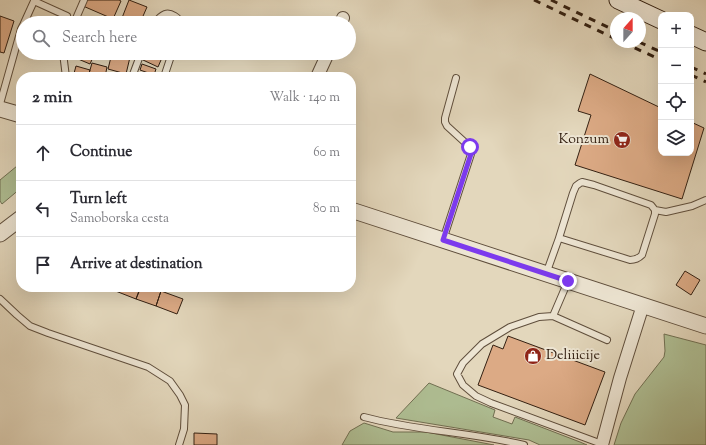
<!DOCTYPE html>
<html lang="en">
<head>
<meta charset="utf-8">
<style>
	body { margin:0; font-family:"Sorts Mill Goudy",serif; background:#f2f2f3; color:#2b2b33 }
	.controls { position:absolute; right:12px; top:12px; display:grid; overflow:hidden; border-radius:8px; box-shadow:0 4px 16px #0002 }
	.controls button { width:36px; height:36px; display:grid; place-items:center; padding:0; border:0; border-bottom:1px solid #e1e1e2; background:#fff; color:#2b2b33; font:20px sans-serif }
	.compass { position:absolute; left:610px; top:12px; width:36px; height:36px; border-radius:50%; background:#fff; box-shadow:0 4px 16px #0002; rotate:21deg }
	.stop { position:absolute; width:12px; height:12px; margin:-9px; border:3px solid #7c3aed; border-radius:50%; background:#fff }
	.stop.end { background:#7c3aed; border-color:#fff; box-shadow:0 1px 4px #0008 }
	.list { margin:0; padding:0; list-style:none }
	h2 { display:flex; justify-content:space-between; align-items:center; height:52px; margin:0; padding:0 16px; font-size:17px }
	h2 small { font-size:13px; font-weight:400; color:#7c7c81 }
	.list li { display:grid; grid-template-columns:26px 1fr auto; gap:12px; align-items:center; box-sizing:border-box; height:56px; padding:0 16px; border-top:1px solid #e1e1e2 }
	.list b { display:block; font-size:15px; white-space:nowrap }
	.list p { margin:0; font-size:13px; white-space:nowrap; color:#7c7c81 }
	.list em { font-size:13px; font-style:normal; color:#7c7c81 }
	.icon { flex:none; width:22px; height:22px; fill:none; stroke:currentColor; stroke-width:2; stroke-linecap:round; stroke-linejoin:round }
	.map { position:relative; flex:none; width:706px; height:445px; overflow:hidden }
	.search { position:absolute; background:#fff; box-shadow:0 4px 16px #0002; left:16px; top:16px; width:340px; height:44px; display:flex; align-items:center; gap:10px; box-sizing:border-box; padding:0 14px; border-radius:22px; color:#7c7c81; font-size:15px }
	.panel { position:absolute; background:#fff; box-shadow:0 4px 16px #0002; left:16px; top:72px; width:340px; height:220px; border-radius:16px }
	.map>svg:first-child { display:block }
	.green { fill:#afbf94; stroke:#717053 }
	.building { fill:#dcaa85; stroke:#332012 }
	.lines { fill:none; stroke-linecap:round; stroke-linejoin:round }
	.service-casing { stroke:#5f4e3c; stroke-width:8 }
	.minor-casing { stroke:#5f4e3c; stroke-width:14 }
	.tertiary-casing { stroke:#5f4e3c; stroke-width:17 }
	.secondary-casing { stroke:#332012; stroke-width:19 }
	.service { stroke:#ede5d3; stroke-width:6 }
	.minor { stroke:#ede5d3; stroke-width:12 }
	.tertiary { stroke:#ede5d3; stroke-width:15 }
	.secondary { stroke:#ede5d3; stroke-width:17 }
	.rail { stroke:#332012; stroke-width:3; stroke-dasharray:7 7; stroke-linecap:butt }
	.route { stroke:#7c3aed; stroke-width:5 }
	.labels { text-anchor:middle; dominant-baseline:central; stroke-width:4; stroke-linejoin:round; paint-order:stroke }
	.poi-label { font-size:14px; fill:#332012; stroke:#ede5d3; text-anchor:end }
</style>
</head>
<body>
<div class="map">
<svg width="706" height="445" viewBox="0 0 706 445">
	<rect width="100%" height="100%" fill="#e3d7bc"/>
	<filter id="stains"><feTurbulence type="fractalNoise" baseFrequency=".005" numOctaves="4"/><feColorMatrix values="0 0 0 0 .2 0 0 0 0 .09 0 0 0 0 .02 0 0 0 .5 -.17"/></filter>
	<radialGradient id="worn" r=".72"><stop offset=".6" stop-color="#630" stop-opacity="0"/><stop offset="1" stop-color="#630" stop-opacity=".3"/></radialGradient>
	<path class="green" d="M17,166L21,171V188L2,204L0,201V180Z
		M664,334L706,345V445H614L621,423L635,394L664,357L665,351Z
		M429,383L495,410L493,417L512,424L515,417L580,442L587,445H540L529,440L396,418Z
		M364,423L393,432H426L494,445H342L350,431Z"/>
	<path class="building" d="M86,0H119L121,1L113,19L83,6Z
		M129,0L147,7L140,23H120Z
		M0,16L14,21L4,53L0,52Z
		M72,53H95L90,64L71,56Z
		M112,53H131L126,74L108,69Z
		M146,53H164L158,67L143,60Z
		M92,63L107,67L105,77H88Z
		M142,64L156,69L154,75L140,70Z
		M76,66L90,70L88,77H73Z
		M590,74L661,108V153H691V122L704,128L682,199L575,165L591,115L578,111Z
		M685,271L700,280L691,295L676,285Z
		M114,287H137L140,288L136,299L113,290Z
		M141,287H151L161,291L156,306L136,299Z
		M161,291L183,299L177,314L156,306Z
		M508,336L605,372L585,425L478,385L493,345L503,349Z
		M194,433L217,434V445H194Z"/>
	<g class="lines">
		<g class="service-casing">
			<path id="service" d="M24,23L34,1L67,16
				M74,23L84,0
				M155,23C158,19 160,16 165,14C171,12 179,18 181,23
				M63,53L66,77
				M132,77L141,53
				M164,77L172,53
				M0,104L21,29L23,25
				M655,210L666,212L692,206L706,200
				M443,240L471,154L470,147L447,126L445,122V118L456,78
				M546,274L559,238L573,193L576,186L580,183L582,182L594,185L651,205L655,210V214L642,255C638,259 635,260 630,260L559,238
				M568,281L553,316L607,340
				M0,299L17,315L30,326L48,333L148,367L170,381L180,395L185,405L184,429L179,445
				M553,316L539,317L510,327L482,344L463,363L457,374L463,385L476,396L491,403L602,444
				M364,417C416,431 471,432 524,445"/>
		</g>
		<g class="minor-casing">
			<path id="minor" d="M341,23L343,18
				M317,77L328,53
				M602,445L620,378L643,305"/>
		</g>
		<g class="tertiary-casing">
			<path id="tertiary" d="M0,109L21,115
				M351,210L706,326
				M0,234L21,218"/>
		</g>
		<g class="secondary-casing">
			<path id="secondary" d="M618,0L661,20
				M691,35L706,42"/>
		</g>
		<use href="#service" class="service"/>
		<use href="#minor" class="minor"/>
		<use href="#tertiary" class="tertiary"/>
		<use href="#secondary" class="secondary"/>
		<path class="rail" d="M534,0L616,39
			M551,0L616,31
			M622,42L661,60
			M639,42L661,52
			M691,67L706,74
			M691,75L706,82"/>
	</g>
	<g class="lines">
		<path class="route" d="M470,147L471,154L443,240L568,281"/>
	</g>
	<defs>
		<g id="supermarket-disc" transform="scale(0.9)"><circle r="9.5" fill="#8f2418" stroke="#ede5d3"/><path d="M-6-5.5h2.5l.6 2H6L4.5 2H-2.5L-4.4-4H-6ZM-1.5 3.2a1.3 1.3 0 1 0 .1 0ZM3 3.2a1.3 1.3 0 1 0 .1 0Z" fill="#fff"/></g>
		<g id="shop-disc" transform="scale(0.9)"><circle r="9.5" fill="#8f2418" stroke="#ede5d3"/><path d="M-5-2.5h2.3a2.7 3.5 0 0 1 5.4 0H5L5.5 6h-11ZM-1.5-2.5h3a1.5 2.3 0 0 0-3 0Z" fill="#fff"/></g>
	</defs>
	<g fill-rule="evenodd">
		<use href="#supermarket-disc" x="622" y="140"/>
		<use href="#shop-disc" x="533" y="356"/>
	</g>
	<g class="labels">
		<g class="poi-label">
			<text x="609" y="140">Konzum</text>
			<text x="546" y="356" text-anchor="start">Deliiicije</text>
		</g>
	</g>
	<rect width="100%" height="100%" filter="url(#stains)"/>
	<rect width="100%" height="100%" fill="url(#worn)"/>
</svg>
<div class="controls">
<button>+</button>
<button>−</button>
<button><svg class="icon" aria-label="locate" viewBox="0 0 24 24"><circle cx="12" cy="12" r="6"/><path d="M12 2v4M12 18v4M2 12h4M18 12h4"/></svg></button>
<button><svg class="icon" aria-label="layers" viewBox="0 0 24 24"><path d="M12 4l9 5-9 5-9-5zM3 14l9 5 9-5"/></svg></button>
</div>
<svg class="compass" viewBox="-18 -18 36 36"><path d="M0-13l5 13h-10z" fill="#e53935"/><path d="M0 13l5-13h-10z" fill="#7c7c81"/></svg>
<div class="stop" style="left:470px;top:147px"></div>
<div class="stop end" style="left:568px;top:281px"></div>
<div class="search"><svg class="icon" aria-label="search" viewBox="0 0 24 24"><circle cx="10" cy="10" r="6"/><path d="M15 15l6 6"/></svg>Search here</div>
<section class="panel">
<h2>2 min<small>Walk · 140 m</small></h2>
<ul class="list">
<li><svg class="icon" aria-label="ahead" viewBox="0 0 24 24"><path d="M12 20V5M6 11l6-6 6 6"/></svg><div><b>Continue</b></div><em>60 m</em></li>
<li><svg class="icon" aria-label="left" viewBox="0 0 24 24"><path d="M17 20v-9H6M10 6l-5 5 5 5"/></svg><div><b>Turn left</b><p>Samoborska cesta</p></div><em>80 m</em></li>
<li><svg class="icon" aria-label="arrive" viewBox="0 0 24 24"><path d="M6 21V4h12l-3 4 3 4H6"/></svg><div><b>Arrive at destination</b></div></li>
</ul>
</section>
</div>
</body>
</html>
